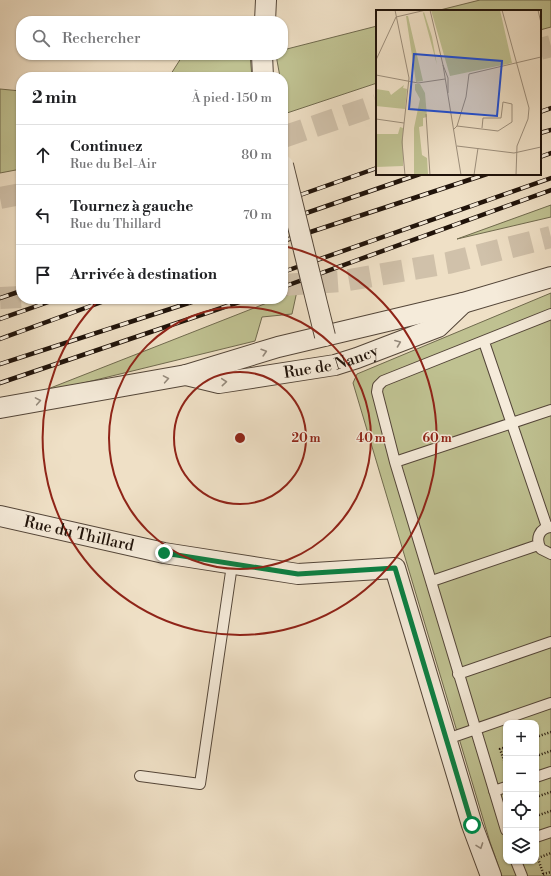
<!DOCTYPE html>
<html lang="fr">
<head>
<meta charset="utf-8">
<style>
	body { margin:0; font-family:"Libre Bodoni",serif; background:#f6f6f6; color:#202124 }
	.controls { position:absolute; right:12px; bottom:12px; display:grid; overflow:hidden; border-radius:8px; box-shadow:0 1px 3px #0004 }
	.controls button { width:36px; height:36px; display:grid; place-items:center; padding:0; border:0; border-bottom:1px solid #e0e0e0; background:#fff; color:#202124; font:20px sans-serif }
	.stop { position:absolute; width:12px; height:12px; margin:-9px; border:3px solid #0b8043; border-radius:50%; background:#fff }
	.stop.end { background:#0b8043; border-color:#fff; box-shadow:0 1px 4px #0008 }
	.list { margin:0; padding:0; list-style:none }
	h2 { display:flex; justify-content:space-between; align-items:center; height:52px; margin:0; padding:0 16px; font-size:17px }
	h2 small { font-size:13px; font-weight:400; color:#757577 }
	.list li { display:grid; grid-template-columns:26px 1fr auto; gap:12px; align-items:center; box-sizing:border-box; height:60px; padding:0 16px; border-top:1px solid #e0e0e0 }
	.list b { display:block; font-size:15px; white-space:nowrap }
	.list p { margin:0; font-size:13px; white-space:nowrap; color:#757577 }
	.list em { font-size:13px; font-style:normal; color:#757577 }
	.icon { flex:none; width:22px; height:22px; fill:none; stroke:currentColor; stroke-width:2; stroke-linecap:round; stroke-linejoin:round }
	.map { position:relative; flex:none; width:551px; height:876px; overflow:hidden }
	.search { position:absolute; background:#fff; box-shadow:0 1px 3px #0004; left:16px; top:16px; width:272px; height:44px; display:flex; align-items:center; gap:10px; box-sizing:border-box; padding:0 14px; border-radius:16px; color:#757577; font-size:15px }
	.panel { position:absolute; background:#fff; box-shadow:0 1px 3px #0004; left:16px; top:72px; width:272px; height:232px; border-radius:16px }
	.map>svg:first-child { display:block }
	.green { fill:#bfc191; stroke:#706a4e; fill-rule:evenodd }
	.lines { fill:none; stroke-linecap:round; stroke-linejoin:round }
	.motorway-tunnel { stroke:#d0c1aa; stroke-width:22; stroke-dasharray:22 11; stroke-linecap:butt }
	.service-casing { stroke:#544639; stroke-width:12 }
	.minor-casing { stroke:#544639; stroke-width:22 }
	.path { stroke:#20130a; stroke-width:2.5; stroke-dasharray:1 2; stroke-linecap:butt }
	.service { stroke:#f5ebda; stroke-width:10 }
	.minor { stroke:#f5ebda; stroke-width:20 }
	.rail-casing { stroke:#20130a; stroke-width:4.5 }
	.rail { stroke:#f5ebda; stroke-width:3; stroke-dasharray:9; stroke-linecap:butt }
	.minor-bridge-casing { stroke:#544639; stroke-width:22; stroke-linecap:butt }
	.minor-bridge { stroke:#f5ebda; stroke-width:20 }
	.oneway { stroke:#958a7c }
	.route { stroke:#0b8043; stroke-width:5 }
	.ring { fill:none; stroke:#8f2418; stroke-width:2 }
	.labels { text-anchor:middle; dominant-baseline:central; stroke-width:3; stroke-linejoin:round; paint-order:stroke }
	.street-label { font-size:16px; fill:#20130a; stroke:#f5ebda }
	.inset-road { fill:none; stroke:#9c8e7b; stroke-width:1 }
	.view { fill:#1d4ed8; fill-opacity:0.15; stroke:#1d4ed8; stroke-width:2 }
	.inset-edge { fill:none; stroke:#20130a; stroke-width:2 }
	.centre { fill:#8f2418; stroke:#f5ebda; stroke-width:2 }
	.ring-label { font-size:12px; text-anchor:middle; font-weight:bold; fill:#8f2418; stroke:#f5ebda; stroke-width:3; stroke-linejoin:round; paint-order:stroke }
</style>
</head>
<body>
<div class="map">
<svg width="551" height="876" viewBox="0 0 551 876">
	<rect width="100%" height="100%" fill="#efe0c6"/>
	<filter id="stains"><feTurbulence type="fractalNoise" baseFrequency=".005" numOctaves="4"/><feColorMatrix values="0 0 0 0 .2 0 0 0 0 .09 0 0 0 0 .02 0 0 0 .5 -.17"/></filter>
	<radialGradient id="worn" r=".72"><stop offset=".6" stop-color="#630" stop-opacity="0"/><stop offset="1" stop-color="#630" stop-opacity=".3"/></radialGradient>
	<path class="green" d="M480,0H551V27L540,30V11H436Z
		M377,26V83L287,113L283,93V77H280L276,55H283V50Z
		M183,55H250L252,77H169Z
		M0,89L21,91V169L0,173Z
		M551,205V217L457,239Z
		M297,291L292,314L262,317L255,341L30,396L277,299H283V297Z
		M551,293V876H502L490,842L353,383L357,374ZM506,723H536V861H506Z"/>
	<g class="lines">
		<path class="motorway-tunnel" d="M540,49L551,46
			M283,137L377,105
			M0,198L21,194
			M283,285L343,281L448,263L551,237
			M0,298L21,297"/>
		<g class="service-casing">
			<path id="service" d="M484,342L547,527
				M395,462L551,410
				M551,527C539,528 535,539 541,549L551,554
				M432,581L538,545
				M458,674L551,642
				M447,739L551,703
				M140,776L200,784L232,565
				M536,777L551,772
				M494,791L506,787
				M506,830L395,462L377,392L378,386L383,381L551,314
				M536,837L551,832
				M516,861L522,876"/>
		</g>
		<g class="minor-casing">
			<g id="minor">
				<path d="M265,21L266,0"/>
				<path d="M262,55L263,77"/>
				<path id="s1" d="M186,375L219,383L335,365L357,358L438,327L463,303"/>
				<path d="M0,408L186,375L278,347L463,303L551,277"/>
				<path id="s2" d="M0,516L164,553L298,574L395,568L472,825L491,876"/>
			</g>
		</g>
		<path class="path" d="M536,737L551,732
			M506,747L500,749L506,766
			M536,756L551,751
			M536,797L551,792
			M536,816L551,811
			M536,853L544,876
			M538,858L551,853
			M543,874L551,872"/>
		<use href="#service" class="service"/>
		<use href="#minor" class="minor"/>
		<g class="rail-casing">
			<path id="rail" d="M540,112L551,108
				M540,133L551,130
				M540,157L551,153
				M283,201L377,168
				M283,221L420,174
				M283,241L487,174
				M283,272L551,178
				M283,287L551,190
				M0,298L21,291
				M0,319L57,299
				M0,339L110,299
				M0,364L201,299
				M0,383L248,299"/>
		</g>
		<use href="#rail" class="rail"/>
		<g class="minor-bridge-casing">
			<path id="minor-bridge" d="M283,165L325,336"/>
		</g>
		<use href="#minor-bridge" class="minor-bridge"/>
	</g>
	<defs><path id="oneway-chevron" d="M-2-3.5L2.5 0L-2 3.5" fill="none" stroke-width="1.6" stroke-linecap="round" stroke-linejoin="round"/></defs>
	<g class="oneway">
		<use href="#oneway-chevron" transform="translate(398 343) rotate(-21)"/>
		<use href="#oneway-chevron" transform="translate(264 352) rotate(-17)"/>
		<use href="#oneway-chevron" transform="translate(166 379) rotate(-10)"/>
		<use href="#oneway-chevron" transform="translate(224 382) rotate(-5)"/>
		<use href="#oneway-chevron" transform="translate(38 401) rotate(-10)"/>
		<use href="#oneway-chevron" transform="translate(480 846) rotate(70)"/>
	</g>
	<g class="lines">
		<path class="route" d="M164,553L298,574L395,568L472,825"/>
	</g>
	<g class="ring">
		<circle cx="240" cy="438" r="66"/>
		<circle cx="240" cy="438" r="131"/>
		<path d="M284 246A197 197 0 1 1 99 300"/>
	</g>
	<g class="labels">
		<g class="street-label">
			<text stroke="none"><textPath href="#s1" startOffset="148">Rue de Nancy</textPath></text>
			<text stroke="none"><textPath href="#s2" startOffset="81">Rue du Thillard</textPath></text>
		</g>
	</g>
	<g transform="translate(376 10)">
		<rect width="165" height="165" fill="#efe0c6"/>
		<path d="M55,0H124L136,53L74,66ZM48,2L56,27L61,55L47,3ZM30,6H32L47,71L40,72ZM39,74H44L49,83L51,107L47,108V116L43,117L46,145L51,148L52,164L47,165H38V118L44,89L39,80ZM28,75L27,78L31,79L29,99L0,96V79L13,81L15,85ZM24,117L27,118V156L0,157V124H22Z" fill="#bfc191"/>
		<path class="inset-road" d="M19,0L33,68L26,132L29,165M54,0L67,55L85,165M126,0L153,98L152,109L141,136L140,165M162,0L165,13M20,7L50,0M0,50L20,7M67,55L72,68V83M0,65L42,73L69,69M50,104L54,165M0,109L28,113M81,116L122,121L136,112V94L127,92L125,108H107L106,118M77,120L81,116L90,87L93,64L165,47M81,136L138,143L165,137M98,165L102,138"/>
		<path class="view" d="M38,44L126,51L121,106L33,99Z"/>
		<rect width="165" height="165" class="inset-edge"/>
	</g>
	<circle cx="240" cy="438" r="6" class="centre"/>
	<g class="ring-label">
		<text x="306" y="442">20 m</text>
		<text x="371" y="442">40 m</text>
		<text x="437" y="442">60 m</text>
	</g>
	<rect width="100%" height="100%" filter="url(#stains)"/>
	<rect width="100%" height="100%" fill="url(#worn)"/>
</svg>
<div class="controls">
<button>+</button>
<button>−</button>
<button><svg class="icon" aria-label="locate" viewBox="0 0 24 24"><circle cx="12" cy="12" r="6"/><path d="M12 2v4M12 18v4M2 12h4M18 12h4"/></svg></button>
<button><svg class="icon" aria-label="layers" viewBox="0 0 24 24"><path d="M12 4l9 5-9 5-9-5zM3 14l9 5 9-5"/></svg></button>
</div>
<div class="stop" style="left:472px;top:825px"></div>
<div class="stop end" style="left:164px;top:553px"></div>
<div class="search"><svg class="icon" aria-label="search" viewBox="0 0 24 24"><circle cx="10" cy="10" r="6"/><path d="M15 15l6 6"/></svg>Rechercher</div>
<section class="panel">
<h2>2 min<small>À pied · 150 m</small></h2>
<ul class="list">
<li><svg class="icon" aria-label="ahead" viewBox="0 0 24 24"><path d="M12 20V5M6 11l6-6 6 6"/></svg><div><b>Continuez</b><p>Rue du Bel-Air</p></div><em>80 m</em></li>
<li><svg class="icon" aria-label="left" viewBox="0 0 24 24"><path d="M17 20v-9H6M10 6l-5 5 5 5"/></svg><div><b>Tournez à gauche</b><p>Rue du Thillard</p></div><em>70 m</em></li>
<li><svg class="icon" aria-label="arrive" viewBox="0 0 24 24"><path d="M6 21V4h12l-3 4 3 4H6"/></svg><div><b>Arrivée à destination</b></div></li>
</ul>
</section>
</div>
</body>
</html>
